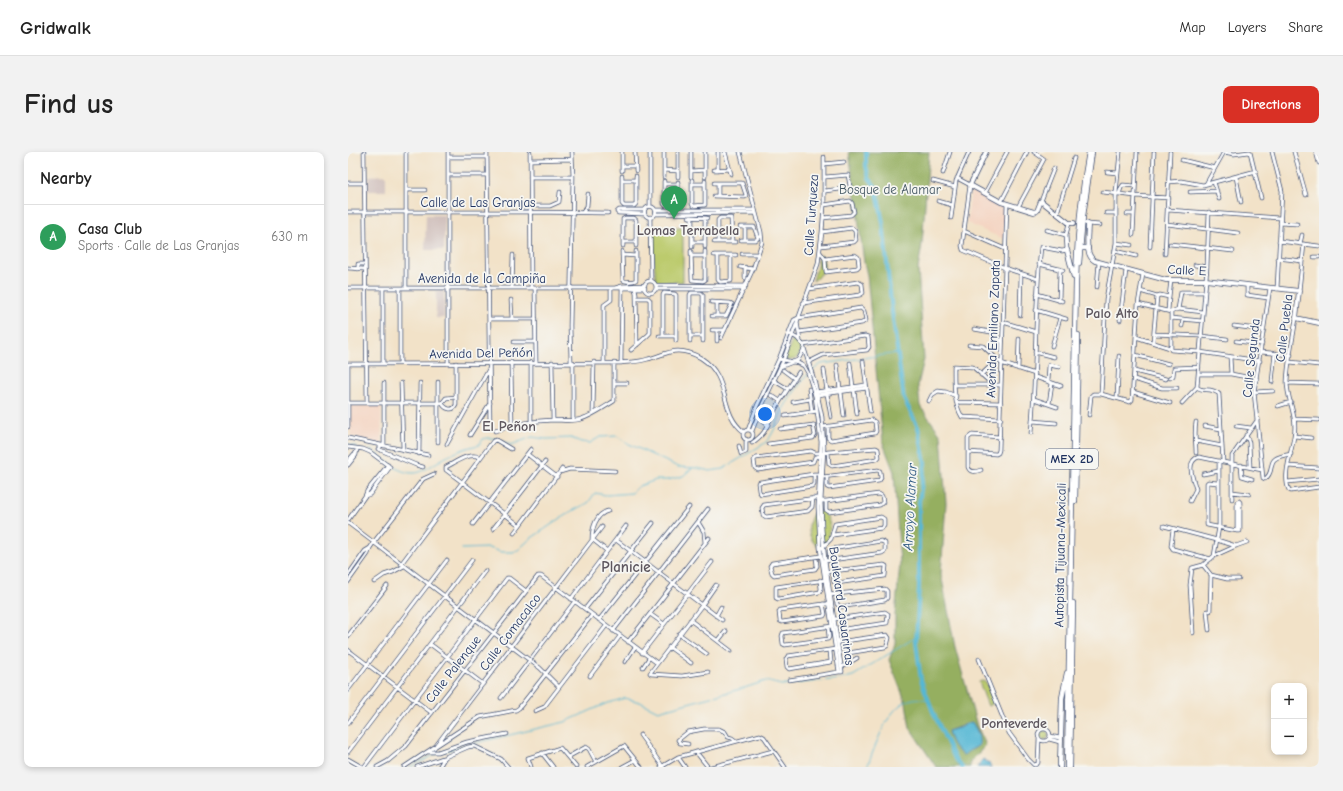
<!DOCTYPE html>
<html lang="en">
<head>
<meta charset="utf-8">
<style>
	body { margin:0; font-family:"Comic Neue",sans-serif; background:#f2f2f2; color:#222 }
	.controls { position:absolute; right:12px; bottom:12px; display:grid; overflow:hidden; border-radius:8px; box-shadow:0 2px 6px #0003 }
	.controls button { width:36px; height:36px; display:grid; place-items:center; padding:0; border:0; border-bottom:1px solid #e0e0e0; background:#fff; color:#222; font:20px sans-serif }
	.you { position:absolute; left:417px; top:262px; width:14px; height:14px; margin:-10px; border:3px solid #fff; border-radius:50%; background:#1a73e8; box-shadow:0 0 0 6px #1a73e833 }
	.badge { display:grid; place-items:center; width:26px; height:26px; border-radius:50%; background:#d93025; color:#fff; font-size:13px; font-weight:700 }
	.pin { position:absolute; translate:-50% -33px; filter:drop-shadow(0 1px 2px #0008) }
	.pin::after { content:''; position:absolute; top:21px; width:14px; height:12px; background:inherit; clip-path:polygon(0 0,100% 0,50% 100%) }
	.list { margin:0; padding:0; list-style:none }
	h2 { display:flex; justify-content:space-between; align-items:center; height:52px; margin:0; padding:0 16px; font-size:17px }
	h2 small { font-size:13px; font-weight:400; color:#767676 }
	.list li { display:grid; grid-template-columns:26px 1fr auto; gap:12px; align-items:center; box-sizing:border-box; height:64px; padding:0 16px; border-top:1px solid #e0e0e0 }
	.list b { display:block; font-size:15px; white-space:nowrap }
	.list p { margin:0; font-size:13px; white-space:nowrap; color:#767676 }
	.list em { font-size:13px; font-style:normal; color:#767676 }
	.map { position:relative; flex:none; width:971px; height:615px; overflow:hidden; border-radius:8px }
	header { display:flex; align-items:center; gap:24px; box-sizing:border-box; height:56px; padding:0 20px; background:#fff; border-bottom:1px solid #e0e0e0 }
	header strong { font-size:19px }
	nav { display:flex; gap:22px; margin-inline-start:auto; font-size:14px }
	.intro { display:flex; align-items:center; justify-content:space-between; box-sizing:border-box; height:96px; padding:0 24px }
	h1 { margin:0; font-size:28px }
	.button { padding:10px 18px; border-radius:8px; background:#d93025; color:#fff; font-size:14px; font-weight:700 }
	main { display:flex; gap:24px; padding:0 24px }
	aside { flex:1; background:#fff; border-radius:8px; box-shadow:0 2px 6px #0003 }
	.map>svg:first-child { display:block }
	.built { fill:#f4d3c0 }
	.industrial { fill:#d0c0bc }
	.green { fill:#bccb6d; stroke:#6c7d66 }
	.forest { fill:#95af60; stroke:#586f5f; fill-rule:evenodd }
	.water { fill:#55b7d4; stroke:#387399 }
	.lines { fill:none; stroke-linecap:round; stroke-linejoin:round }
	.stream { stroke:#55b7d4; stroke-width:1 }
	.river { stroke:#55b7d4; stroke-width:4 }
	.minor-casing { stroke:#3b4a6e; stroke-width:4.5 }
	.major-casing { stroke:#3b4a6e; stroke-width:5.5 }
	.highway-casing { stroke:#3b4a6e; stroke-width:6 }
	.minor { stroke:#fff; stroke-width:3 }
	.major { stroke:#fff; stroke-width:4 }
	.highway { stroke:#fff; stroke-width:4.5 }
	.labels { text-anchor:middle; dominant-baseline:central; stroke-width:3.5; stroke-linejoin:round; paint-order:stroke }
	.shield { fill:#f6f6f2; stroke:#5d6b8a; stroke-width:1 }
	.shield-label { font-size:12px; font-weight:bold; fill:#1b2f5e }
	.park-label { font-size:13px; fill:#435662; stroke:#f6f6f2 }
	.street-label { font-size:13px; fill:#1b2f5e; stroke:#f6f6f2 }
	.neighbourhood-label { font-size:14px; font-weight:bold; fill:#5e575f; stroke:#f6f6f2 }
	.water-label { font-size:14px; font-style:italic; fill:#2c5881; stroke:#f6f6f2 }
	.quarter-label { font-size:15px; font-weight:bold; fill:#5e575f; stroke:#f6f6f2 }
</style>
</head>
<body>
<header>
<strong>Gridwalk</strong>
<nav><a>Map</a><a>Layers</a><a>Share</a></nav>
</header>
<div class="intro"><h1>Find us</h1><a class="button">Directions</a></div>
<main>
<aside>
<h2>Nearby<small></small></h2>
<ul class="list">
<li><span class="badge" style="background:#2e9e5b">A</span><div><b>Casa Club</b><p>Sports · Calle de Las Granjas</p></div><em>630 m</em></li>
</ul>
</aside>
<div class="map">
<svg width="971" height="615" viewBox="0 0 971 615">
	<rect width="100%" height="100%" fill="#f6f6f2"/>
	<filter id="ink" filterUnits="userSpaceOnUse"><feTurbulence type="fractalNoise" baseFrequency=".025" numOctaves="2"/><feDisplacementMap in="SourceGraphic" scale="8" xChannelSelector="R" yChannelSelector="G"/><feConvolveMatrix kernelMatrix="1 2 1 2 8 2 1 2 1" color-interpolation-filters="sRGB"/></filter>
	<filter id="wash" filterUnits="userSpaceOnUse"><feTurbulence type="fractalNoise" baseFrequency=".012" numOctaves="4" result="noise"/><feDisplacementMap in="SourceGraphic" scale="16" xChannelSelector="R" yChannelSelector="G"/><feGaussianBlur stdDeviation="0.9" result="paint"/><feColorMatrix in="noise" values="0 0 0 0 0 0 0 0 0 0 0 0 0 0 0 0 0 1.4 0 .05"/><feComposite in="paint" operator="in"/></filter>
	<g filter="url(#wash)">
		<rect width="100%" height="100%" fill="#f2e2c8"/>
		<path class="built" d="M623,38L656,57V87L619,71Z
			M2,254H33L34,292L3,284Z"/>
		<path class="industrial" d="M38,23V39H20L21,24Z
			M78,63H97L96,98H77Z
			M88,139H96V166H88Z"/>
		<path class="green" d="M303,76H335V130H308Z
			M472,102C480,114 476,121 465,129Z
			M445,186L452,193V201C449,209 443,208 436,208Z
			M475,358C483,369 485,380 477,393L469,394C458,384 459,370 467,359Z
			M634,529L638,530L646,551L640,554L631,530Z
			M691.5 583a4.5 4.5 0 1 1 9 0a4.5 4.5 0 1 1-9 0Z"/>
		<path class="forest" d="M501,0H581L574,92L570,117L576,207L570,233L572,254L593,283L598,351L593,422L607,495L629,574L638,593L622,610V615H588L562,576L558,551L541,508L547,492V463L552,412L546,320L535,291L519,123L516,110ZM624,570L631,581L627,596L620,598L615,603C606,598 604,588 600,579Z"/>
		<path class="water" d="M624,570C629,579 632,583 631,593C626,597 620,598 616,603C607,599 602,588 600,579L614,575L619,571Z
			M635,607L641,611L643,615H629Z"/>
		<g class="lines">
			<path class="stream" d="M464,219L473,212L550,201
				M0,292L9,295
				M22,298L26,299
				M28,301C38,309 52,322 66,321C74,321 84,313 91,309C103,302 118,295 131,293L135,287C145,284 153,288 163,293L184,285L198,287L223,286L233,290L242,291L252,285L269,284L279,291L330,315L349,316L362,319L375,317L417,291C426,282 428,272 433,261C440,247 451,234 460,222
				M114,397L141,396L153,400H165L170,398L182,387L222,360L240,351L247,341L258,343L284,341L291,334L308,328H320L335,324L344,316
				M123,592L217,570L257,552L277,546L292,550L310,559L396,536L418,529L433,533L492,527L505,524L568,485
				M97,599L117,594
				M62,615L90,601
				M519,615C528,594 539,552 565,547C569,546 576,547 580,548"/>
			<path class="river" d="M518,0V14L521,26L528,35L535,71L544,160L556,247L570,275L577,311L571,350V435L568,490L573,528L585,560L607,607L614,615"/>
		</g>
	</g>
	<g filter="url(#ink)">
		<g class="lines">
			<g class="minor-casing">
				<path id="minor" d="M16,0L19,251
					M100,0V212
					M139,0L142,276
					M182,0L183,136
					M287,0L288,19
					M316,0V25
					M330,0V25
					M357,0V25
					M377,0L383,22
					M876,0L886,2L901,0
					M902,0L913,46
					M924,0L934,39L929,137
					M946,0L958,43
					M968,0L971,11
					M100,5H139
					M182,8L224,7
					M834,8L867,16
					M476,12L496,10
					M274,14H288
					M316,18L330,19
					M366,18L382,17
					M370,18V0
					M274,19V0
					M343,19L357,18
					M759,20L770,21
					M595,21L602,0
					M100,23H139
					M274,24V52L276,54H286L288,52V24
					M182,25H225
					M343,25V0
					M888,25L893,50
					M609,26L622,33L614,94L615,98L657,116L690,127
					M274,28H288
					M344,28V52L345,54L357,53V29
					M316,29V52L318,54H329L330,53V30
					M585,29L607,35
					M821,30L833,29L855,33L908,19
					M866,30L871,47
					M0,31H16
					M366,31H394L398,43L397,45L366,44
					M370,31V44
					M316,32H330
					M344,32H357
					M858,32L876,0
					M59,38H77
					M477,39L500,36L502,34L500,23L477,25
					M755,40L787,44L821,46
					M842,40L869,39
					M637,41L659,0
					M771,42L773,36L775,33L787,34
					M590,49L604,53
					M693,49L706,16
					M653,50L679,0
					M182,54H202L211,50L212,40
					M302,54V0
					M296.5 60a5.5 5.5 0 1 1 11 0a5.5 5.5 0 1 1-11 0Z
					M670,55L696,7L686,0
					M307,58H407
					M820,58L932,66
					M0,60H182L260,61
					M235,60L239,54L240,42
					M709,61L726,6
					M758,61H767
					M296,62L270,61L269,60L271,58H296
					M307,62L408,61
					M779,62H786
					M302,65L303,129
					M341,65L359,66
					M475,66L503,63L506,60L504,51L502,49L476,53
					M603,66L608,29L621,0
					M932,71L949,72
					M740,72L752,73
					M819,72L890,81
					M392,75H406L410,86L408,88H393
					M397,75V88
					M699,78L718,83
					M616,79L657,97
					M785,83L789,0
					M931,89L971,94
					M275,90H288
					M344,90H357
					M366,90H388
					M370,90V68L372,66H383L384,89
					M768,91L783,93
					M822,92L885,99
					M952,92L954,83
					M275,94V67L277,66H286L288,68V94
					M473,94L506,90L508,88L507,79L504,76L474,80
					M344,95V65
					M357,95V66
					M802,95L806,0
					M274,99L275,128C277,130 285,130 288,128V99
					M343,99L344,128L355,129L357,128V99
					M767,99L788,104
					M472,100L477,107L478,120L509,116L511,114L510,105L507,103L477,107
					M394,102H410
					M817,102L822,0
					M274,103L288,104
					M366,103H388
					M370,103V128L372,130L383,129V103
					M343,104H357
					M966,105H971
					M930,106L954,109
					M691,112L715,118
					M847,113L859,115
					M392,115L405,117
					M397,115V126
					M0,116L16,117
					M10,117V112H16
					M296 135a6 6 0 1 1 12 0a6 6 0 1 1-12 0Z
					M308,133L398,134
					M899,133V143L920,146
					M749,135L751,110
					M0,136H297
					M58,136V0
					M164,136L165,103
					M187,136L188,210
					M267,136L274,134L297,133
					M922,136L906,240L915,326L917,327C926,321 921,311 927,307C931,304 938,303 943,302
					M287,137L288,141L289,193
					M308,137H397
					M792,139L809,144L805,190
					M951,139L956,92
					M689,142L714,149
					M809,144L812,143L821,145L823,128
					M163,148L164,167
					M711,149L712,117
					M363,150L382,151L384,152L378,164H364
					M455,151L512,143L515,141L514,132L510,130L461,137
					M790,152L823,160
					M830,157L833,140H857
					M688,158L718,167
					M820,159L821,145
					M823,160V198L852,200L912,209
					M823,160L830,157L855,160
					M672,163L673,122
					M369,164V151
					M823,166L854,169
					M948,166C945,187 940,208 939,230C939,248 950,265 946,284C944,299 934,324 941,338L943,339L971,335
					M141,167H188
					M772,168L778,118
					M449,170L452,188
					M655,170L688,180
					M834,174L835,167
					M886,174L916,178
					M626,177L643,180L654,190
					M364,178H377
					M369,178V189
					M441,182L449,186L455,193L467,231L474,265L476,295L473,349L474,377L477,409L494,519V520H491L441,528
					M806,182L853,184L879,187
					M311,184H328
					M315,184V143L316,141L327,142L328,143V189
					M342,184H355
					M788,185L822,196
					M373,186L405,117L414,90L413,80L392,0
					M342,189V143L343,141H353L355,143V189
					M888,189L914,192
					M166,190H187
					M455,193L517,184L520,185L521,195L519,198L475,203L461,210
					M621,193L635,194L653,211L687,222
					M704,194L712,166
					M283,198L299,184L302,181V148L300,146H288
					M687,200L706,205
					M913,200L943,203
					M787,203L821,212
					M882,205L883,222
					M431,207L450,211L456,214L460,221L467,244L473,290L470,355L472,396L491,520
					M515,209L522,259
					M163,210L164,274
					M204,210L205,268
					M223,210L222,174L225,25L224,0
					M256,210V153L263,148V136
					M942,210L971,213
					M273,211L274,137
					M502,211L505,235
					M0,212L273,211C282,210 292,210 300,207C310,205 319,199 330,199C338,199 346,202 353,206C384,226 370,260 396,280
					M35,212V136
					M52,212V136
					M489,213L492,237
					M432,215L450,208L456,197
					M670,217L671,187
					M435,218L447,227
					M476,218L479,239
					M786,219L818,227
					M851,222H883L909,227
					M633,223L649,208
					M687,225L713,234
					M822,226L825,224L826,216L851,215
					M786,227L814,236H829
					M425,228L440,237
					M700,229L701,213L711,215
					M90,230V290
					M924,230L927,201
					M36,231V294
					M53,231L55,298
					M266,231H279
					M939,231L971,232
					M644,232L625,215L606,214C606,230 605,250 614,265L653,267
					M607,233H653
					M849,235L859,115L861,60
					M849,235C855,241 862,234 871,242L875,310
					M461,237L464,260
					M506,238L509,262
					M468,240L518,233
					M493,240L496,264
					M785,240L822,251
					M906,240L925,239
					M479,242L483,265
					M753,242L758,147L768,91V41L772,0
					M423,243L432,249
					M469,243L519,236
					M769,246L771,204
					M686,247L709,255
					M581,249L584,243L590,239L598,240L608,244
					M445,250L462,247
					M608,250L653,251
					M0,251H94
					M94,251C97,257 105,260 108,253V211
					M94,251L98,246L108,245
					M834,251L849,235
					M701,252L704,231
					M930,254L943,250
					M417,255L425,260
					M245,261L246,210
					M741,263L743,244L745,242H753L782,250L784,248L790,152L795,122
					M437,264L469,259
					M946,267L971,268
					M225,268V210
					M413,268L420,273
					M685,269L708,271
					M183,270V210
					M857,274L873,277
					M888,274L903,276
					M0,275V212
					M475,275L524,268L527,270L528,279L527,281L483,288L480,286V275
					M432,277L466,273
					M395 283a5 5 0 1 1 10 0a5 5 0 1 1-10 0Z
					M400,278L409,254L431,207L446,168L450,166L513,156L516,159L518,168L514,171L451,180
					M147,279C165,272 185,269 205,268C214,268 225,270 233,267C244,264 256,255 266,249V211
					M404,279L413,256L435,209L470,112L474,80L476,53V5
					M683,281C689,219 686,157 693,95L714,99L719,98L718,83L721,71
					M122,283L142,251
					M898,283L901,290L902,315
					M947,284L963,286
					M0,286L80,303
					M848,289L874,294
					M404,291C422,278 417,274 427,258C434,245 443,233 451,220
					M99,292L141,217
					M420,292L465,286L467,283L465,273
					M33,294L30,297L68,313L75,315
					M391,294L393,302L398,300V287
					M0,295L15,297L22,300L42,315L22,342L17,344
					M620,300L648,302L650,301L651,298L659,52
					M476,301L480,300L528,296L530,297L531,305L529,307L484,314L481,312L480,300
					M848,301C848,291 846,281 848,270
					M71,302L72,231
					M179,302L209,325
					M473,304L467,305L465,310L410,318L407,316L406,308L408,306L463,299L467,301H473
					M132,305C121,300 108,310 98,315V318L171,373
					M0,309L6,302L8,301
					M0,313L8,303L9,297
					M893,313L894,324L904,327
					M940,314L971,316
					M633,318C628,320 622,321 620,315V286L624,283L652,285
					M212,320L222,317L267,319
					M466,322V332L464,334L413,342L411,339L410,331L412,330L466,322H472
					M855,322L871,319
					M475,325L530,318L532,319L533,326L531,329L481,336L479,335V325
					M939,330L971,327
					M870,331L860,330L859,331V373L889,379H892V350L891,349
					M884,340L901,342
					M465,346L464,355L460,359L418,365L415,363L414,356L416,353L468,346H470
					M884,347V304L910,267
					M473,349H478L531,342L534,344L535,350L532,353L481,360L478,358V349
					M842,349L848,337C845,327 837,309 851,305L914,318
					M0,368L17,344L19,339L40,313
					M350,370L356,380L357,391
					M0,371L192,516L211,535
					M125,372L183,297
					M816,374L869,388L888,394
					M145,377L197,310
					M825,377L823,394L825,397L863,407
					M889,379V350L891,349
					M166,381L214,317
					M268,388L374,468
					M474,396L483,387L487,372L533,365L536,367V374L534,376L485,383
					M259,399L244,387C244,376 248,362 260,359
					M866,404L871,375V309
					M468,405L469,414L467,417L426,423L424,421L422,414L424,411L473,404
					M477,409L534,401L537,399V391L533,389L484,397L481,399L482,408
					M53,412L145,289L148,288L163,297
					M855,413L863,423L879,427H891
					M479,420L485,419L536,413L538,414L537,424L489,431L486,430L485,419
					M0,423L17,399L22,396L26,390L75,327L86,322
					M472,428L473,437L472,440L430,447L428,446V435L477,428
					M0,430L20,402L22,396
					M26,430L36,423L45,420L56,414
					M483,443L488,442L537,437L539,439V446L537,448L492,455L489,452L488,442
					M223,447L278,374
					M475,452L477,462L476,464L434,470L432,469L431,460L432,458L483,451
					M237,457L305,371
					M859,459L861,478
					M862,459L863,423
					M302,462L316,472
					M368,464L373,455
					M487,467L537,460L540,462L539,471L496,477L493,476L492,466
					M251,468L341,355
					M342,468L383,499
					M480,475L481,485L480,487L437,493L435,492L434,484L435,481L484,474
					M265,479L360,357
					M845,481L842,433L844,416L855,413L866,404L888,394L899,390
					M331,482L359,502
					M0,484L39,434
					M370,489L378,479
					M280,490L361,386
					M490,490L539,483L541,486L539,494L537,495L500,501L497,499L496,490
					M82,492L135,532
					M321,495L343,511
					M0,498L84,561
					M482,499L483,510L441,517L439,515L438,507L440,504L488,497
					M294,501L364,410
					M631,507L661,581L680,607L686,613H687L690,611L691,587
					M277,510L287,495
					M295,515L301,506
					M494,515L509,506
					M360,520L334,524L303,522L302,521L354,453L368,433
					M242,524L272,484
					M0,538L99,408
					M153,546L227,449
					M187,559L196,555L258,474
					M0,571L124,408
					M690 583a6 6 0 1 1 12 0a6 6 0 1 1-12 0Z
					M292,583L315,615
					M702,584L712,586
					M701,587L712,590
					M340,592L332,591L330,588L340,580L356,577H371L377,580L380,585L384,586L388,589
					M86,596L254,375
					M0,600L137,419
					M80,600H90L119,590L159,582
					M348,600L360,615
					M194,601L205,615
					M220,605L238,595L241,597L248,610
					M330,605L337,615
					M0,607L14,615
					M16,615L159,426H161L178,439
					M29,615L40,609L58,594L190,424H193L309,511
					M56,615L132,565L168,558L171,556L244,463
					M69,615L95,606
					M91,615L97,605L120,595L126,594L153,607L160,615
					M183,615L180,606L212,596L228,615
					M239,615L276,594L293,615
					M274,615L287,608
					M313,615L330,605L412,583L416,585L437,615
					M363,615L425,599"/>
			</g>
			<g class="major-casing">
				<path id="major" d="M638,0L622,33L653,50L686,60L689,59L693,49L721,71H726
					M738,71L740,72C740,83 736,103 747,109L818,128H858L951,139L948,166L971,171"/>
			</g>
			<g class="highway-casing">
				<path id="highway" d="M732,96H740
					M719,98L726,125
					M731,111L735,64L744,0
					M727,349L730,183
					M712,615L714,546L719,521
					M719,615L728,130C729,86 733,43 741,0
					M722,615L725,451"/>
			</g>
			<use href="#minor" class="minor"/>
			<use href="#major" class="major"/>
			<use href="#highway" class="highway"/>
		</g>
	</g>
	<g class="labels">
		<rect class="shield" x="698" y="297" width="52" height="20" rx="3"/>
		<g class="shield-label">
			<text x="724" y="307">MEX 2D</text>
		</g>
		<g class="park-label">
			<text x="542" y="37">Bosque de Alamar</text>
		</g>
		<g class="street-label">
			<text x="130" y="50">Calle de Las Granjas</text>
			<text transform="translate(463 63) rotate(-86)">Calle Turqueza</text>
			<text transform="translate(839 118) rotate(3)">Calle E</text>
			<text x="134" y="126">Avenida de la Campiña</text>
			<text transform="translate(936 176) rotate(-83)">Calle Puebla</text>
			<text transform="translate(645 177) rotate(-88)">Avenida Emiliano Zapata</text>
			<text transform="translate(133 201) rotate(-1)">Avenida Del Peñón</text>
			<text transform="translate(903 206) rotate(-84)">Calle Segunda</text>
			<text transform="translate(712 403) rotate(-89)">Autopista Tijuana-Mexicali</text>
			<text transform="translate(494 454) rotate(82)">Boulevard Casuarinas</text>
			<text transform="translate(162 480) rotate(-53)">Calle Comacalco</text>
			<text transform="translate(105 517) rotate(-52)">Calle Palenque</text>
		</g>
		<g class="neighbourhood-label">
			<text x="340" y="78">Lomas Terrabella</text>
			<text x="764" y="161">Palo Alto</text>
			<text x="161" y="274">El Peñon</text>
			<text x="666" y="571">Ponteverde</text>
		</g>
		<g class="water-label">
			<text transform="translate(562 355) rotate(-87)">Arroyo Alamar</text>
		</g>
		<g class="quarter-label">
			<text x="278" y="415">Planicie</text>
		</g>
	</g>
</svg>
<div class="controls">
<button>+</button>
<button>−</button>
</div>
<div class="you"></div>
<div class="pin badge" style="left:326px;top:67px;background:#2e9e5b">A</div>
</div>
</main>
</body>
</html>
